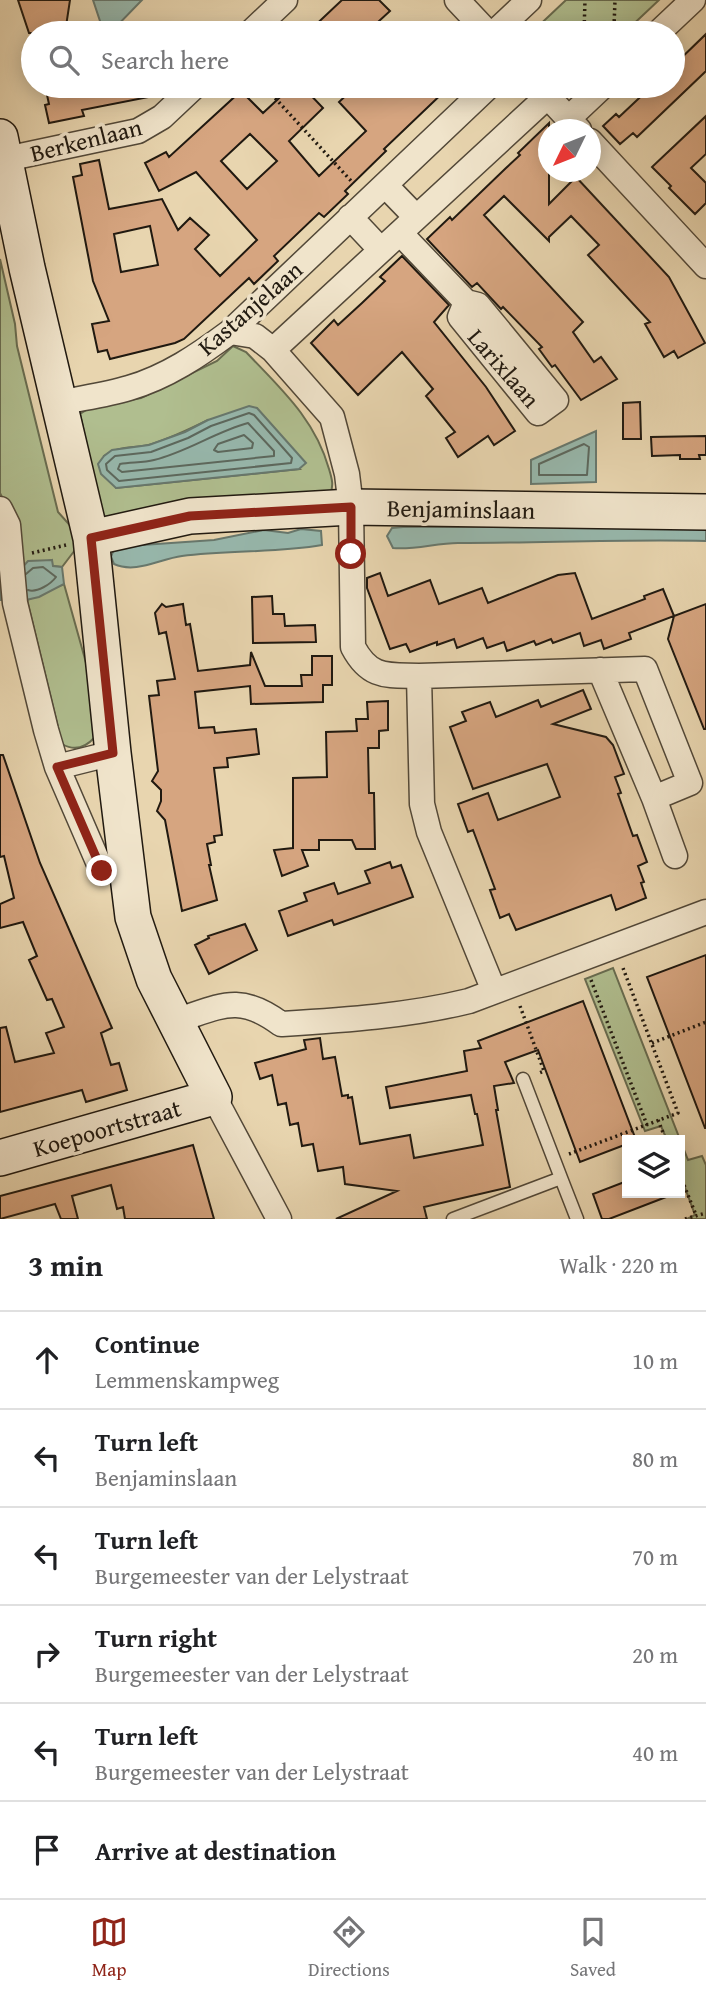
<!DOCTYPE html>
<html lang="en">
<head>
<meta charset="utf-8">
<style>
	body { margin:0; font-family:"Gentium Book Plus",serif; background:#f2f2f2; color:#202124 }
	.controls { position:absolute; right:21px; bottom:21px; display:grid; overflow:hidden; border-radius:0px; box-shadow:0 4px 18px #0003 }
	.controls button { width:63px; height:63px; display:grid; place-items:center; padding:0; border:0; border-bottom:2px solid #e0e0e0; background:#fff; color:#202124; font:35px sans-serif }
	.compass { position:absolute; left:538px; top:119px; width:63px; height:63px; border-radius:50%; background:#fff; box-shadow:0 4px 18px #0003; rotate:227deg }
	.stop { position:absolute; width:21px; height:21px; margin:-16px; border:5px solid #8f2418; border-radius:50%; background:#fff }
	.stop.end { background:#8f2418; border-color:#fff; box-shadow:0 2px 7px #0008 }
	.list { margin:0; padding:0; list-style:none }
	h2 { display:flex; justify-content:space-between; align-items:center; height:91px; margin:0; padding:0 28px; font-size:30px }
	h2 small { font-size:23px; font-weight:400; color:#757577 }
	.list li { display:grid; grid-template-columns:46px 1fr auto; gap:21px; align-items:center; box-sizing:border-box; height:98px; padding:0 28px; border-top:2px solid #e0e0e0 }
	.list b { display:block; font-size:26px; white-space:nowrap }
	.list p { margin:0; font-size:23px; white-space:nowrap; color:#757577 }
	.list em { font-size:23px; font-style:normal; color:#757577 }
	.icon { flex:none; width:38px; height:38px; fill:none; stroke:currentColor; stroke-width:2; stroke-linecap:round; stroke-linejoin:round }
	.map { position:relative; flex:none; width:706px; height:1219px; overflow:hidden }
	.search { position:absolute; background:#fff; box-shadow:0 4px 18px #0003; left:21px; right:21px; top:21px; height:77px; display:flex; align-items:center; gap:18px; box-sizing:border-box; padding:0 24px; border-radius:38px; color:#757577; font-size:26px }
	.sheet { height:679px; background:#fff }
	nav { display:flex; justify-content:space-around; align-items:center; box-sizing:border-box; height:98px; border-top:2px solid #e0e0e0; background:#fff; font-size:19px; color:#757577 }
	nav a { display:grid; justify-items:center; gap:4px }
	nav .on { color:#8f2418 }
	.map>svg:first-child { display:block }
	.green { fill:#b0be8f; stroke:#686c50; stroke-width:2; fill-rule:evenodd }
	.water { fill:#97b8ad; stroke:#67786e; stroke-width:2 }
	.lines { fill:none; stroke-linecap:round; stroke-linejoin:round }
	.shore { stroke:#5c685e; stroke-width:2 }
	.building { fill:#d6a580; stroke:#201910; stroke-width:2; fill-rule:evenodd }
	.lane-casing { stroke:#524838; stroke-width:15 }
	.street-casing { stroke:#524838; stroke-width:27 }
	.secondary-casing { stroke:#201910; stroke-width:38 }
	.path { stroke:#201910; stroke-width:3.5; stroke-dasharray:2 3.5; stroke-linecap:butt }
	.lane { stroke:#f0e4cb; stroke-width:12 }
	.street { stroke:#f0e4cb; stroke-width:24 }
	.secondary { stroke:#f0e4cb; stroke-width:35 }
	.route { stroke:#8f2418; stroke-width:9 }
	.labels { text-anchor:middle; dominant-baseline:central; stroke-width:7; stroke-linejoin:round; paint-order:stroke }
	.street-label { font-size:24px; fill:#201910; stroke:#f0e4cb }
</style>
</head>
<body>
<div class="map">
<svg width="706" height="1219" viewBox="0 0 706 1219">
	<rect width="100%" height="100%" fill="#e8d5af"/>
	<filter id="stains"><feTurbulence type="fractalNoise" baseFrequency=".00286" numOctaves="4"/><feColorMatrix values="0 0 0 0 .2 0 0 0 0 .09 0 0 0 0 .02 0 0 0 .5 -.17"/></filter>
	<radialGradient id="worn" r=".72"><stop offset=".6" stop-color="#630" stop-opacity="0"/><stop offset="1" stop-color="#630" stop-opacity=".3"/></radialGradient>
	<path class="green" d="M566,0H659L624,33H531Z
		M0,259L15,324L17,346L58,512L75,531V550L62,567L52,566V560L25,566L20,570L12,519L0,493Z
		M233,346L246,352C281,389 315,419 329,469C332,479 334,485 330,495L103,520L80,414L91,407L141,398L217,361ZM208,420L299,469L116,488L104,456C119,445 135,449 152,444C171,438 190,429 208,420Z
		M64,584L90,677L94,738C84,749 74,751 62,744L27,600Z
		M613,968L688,1160L702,1156L706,1165V1219H687L695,1215L680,1174V1140H667L661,1126L645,1131L585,979Z"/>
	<path class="water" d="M93,0H142L110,33H104Z
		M249,406L257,408L306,463L299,469L116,488L101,474L98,464L104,456L112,450L149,445L185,432L208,420Z
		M596,431V482L531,484V460Z
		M706,526V541C623,539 541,543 458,543C436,543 415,550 393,548L387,536L392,528L403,527Z
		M301,529L321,531L322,545C276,553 228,550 182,556C159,559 136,574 114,564L111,557L114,549L128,546L214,540L264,530L288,533Z
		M52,560L53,566L62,567L64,584L39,597L26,600H0V571L20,570L28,561Z"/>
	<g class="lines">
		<path class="shore" d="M249,413L254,415L292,458L291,463L119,481L107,470L106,464L115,456L151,452L188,438L211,426Z
			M248,423L274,451V456L122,472L118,469L120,464C131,462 143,463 154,460C187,452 215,432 248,423Z
			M244,435L253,443L252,448L218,452L214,450L218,444Z
			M584,444L589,447L587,475H539V464Z
			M26,574L33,568L43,567L56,577C51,584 37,593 28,590"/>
	</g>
	<path class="building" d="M18,0H70L65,33H29Z
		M342,0H379L390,11L366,33H307Z
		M706,34V71L637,137L633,133L620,144L603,126L616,114L619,117L652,86H673V66Z
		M45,86H163L164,94L82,110L84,116L49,123L45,105L49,104Z
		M292,86H302L323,108L289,141L319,176L366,131L339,102L356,86H450L384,149L386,151L345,191L348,194L324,217L319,213L274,256L278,261L254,284L249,278L184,339L175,343L110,359L107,350L98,352L92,324L109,321L93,281L73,177L82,175L80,164L99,160L109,209L162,199L178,230L190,218L209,235L195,249L220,276L257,240L196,172L159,191L145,163L166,152L169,157L241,91L263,113ZM250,134L277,161L247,189L221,161ZM150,226L158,265L121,272L114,234Z
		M706,116V154L691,168L706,183V203L695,214L669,188L671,186L652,167Z
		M549,123V204L576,177L669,277L705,343L678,358L674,351L664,357L645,324L650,322L588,255L599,245L571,216L549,237V241L504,196L484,215L583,322L573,332L594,362L601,357L617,379L581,400L555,365L552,367L539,349L542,347L503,307L501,309L477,283L472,287L427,239L450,217L452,220L506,168L520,155L518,153Z
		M402,256L449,305L434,322L486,387L515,431L494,445L488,436L458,457L446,438L455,432L426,396L433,389L402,352L358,395L311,343L334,320L338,325L362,303L385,281L380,277Z
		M640,402L641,439H623V403Z
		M706,436V455H699L700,459H680V455L652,456L651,437Z
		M380,573L388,596L430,580L439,604L482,588L488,603L558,575L575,573L592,619L645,599L644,596L663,589L674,616L629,633L631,639L604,649L601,640L584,646L580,633L553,643L551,639L536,645L534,641L507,651L504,642L487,648L483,638L457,648L454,639L437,645V642L410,652L406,644L390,649L367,588V578Z
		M272,596L273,614H284L285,626L315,625L316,642L253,643L252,597Z
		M162,604L166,607L183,604L186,625L190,624L198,671L250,665L251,652L265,686H302L301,675H312V656H332V685H323V702L251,704L250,686L195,692L199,728L214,727L215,733L256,729L259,754L227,758L228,767L214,768L222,835L214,836L215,842L207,844L211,865H209L217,900L182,911L165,820L157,811L161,801V790L152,781L158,771L149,696L159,695L157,681L175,679L166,632L159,634L155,613Z
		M706,604V729H704L668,639L674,616Z
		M583,690L591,709L553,724L606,737L613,745L624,774L615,777L621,793L618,794L633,836L637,835L647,862L638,866L644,882L641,883L646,898L616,910L611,895L516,930L509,914L500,918L490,890L495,889L473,830L468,832L458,804L488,793L498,820L560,797L547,764L473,789L450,727L466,721L462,712L490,702L496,717L538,700L541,707Z
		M388,701V730L379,731V748H368L369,793H374L375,849H356L352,840H319V850H302L308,866L282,876L274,850L293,848V778L327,777L326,732L357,731L356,719H368L367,702Z
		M0,755H3L40,863L112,1028L101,1033L111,1065L119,1063L127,1090L86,1102L82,1090L0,1112V1028L6,1027L15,1062L54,1053L46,1033L64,1027L52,999L47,1000L29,960L37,956L23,922L0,928V904L14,898L4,856L0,857Z
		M390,862L392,868L401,865L413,897L334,925L332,920L288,936L279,911L307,901L304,893L334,883L338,894L370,883L365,871Z
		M245,924L257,950L209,974L195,945L209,938L208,936Z
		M706,955V1128H705L647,977Z
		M583,1001L636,1140H627V1144L580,1162L538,1050L505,1062L514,1083L494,1086L498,1110H496L510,1187L424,1207L427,1219H336L397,1191L345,1184L343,1167L318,1171L313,1144L302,1146L298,1123L290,1125L286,1103L278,1105L272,1075L260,1079L255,1063L306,1049L304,1040L320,1038L323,1059L335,1057L342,1096L348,1095V1098L352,1097L360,1144L410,1135L414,1158L483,1145L477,1114H475L471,1095L390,1108L386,1087L467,1071L464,1051L481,1048L478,1041Z
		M193,1145L214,1219H125L123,1207L117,1209L111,1185L72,1196L78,1219H61L55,1204L0,1219V1196Z
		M627,1181V1193L674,1194L609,1219H602L593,1194Z"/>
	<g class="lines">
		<g class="lane-casing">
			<path id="lane" d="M523,1079L561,1178
				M453,1219L561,1178L577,1219"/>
		</g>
		<g class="street-casing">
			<path id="street" d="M457,0L488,33
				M250,33L285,0
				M494,33L529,0
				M658,33L693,0
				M538,86L579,130
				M569,118L603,86
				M590,141L706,266
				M6,159L138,131L162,117L195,86
				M385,185L416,217
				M350,217L381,250
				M400,233L466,302L460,317L538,413L556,400L478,305L466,302
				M230,332L255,336L273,350L332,417L347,474L351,507L353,647C370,679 387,675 419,676L645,669L690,783L654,798
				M273,350L548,96
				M59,403C82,398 106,395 129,388C167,377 199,355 230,332L489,86
				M0,509L8,525L15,603L46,730L57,767L102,871
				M600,670L654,798L675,856
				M419,676L422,804L429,832L494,991
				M57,767L113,753
				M175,1021C220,1007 238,992 281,1024C344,1020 408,1016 469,1001L706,912
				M214,1097L279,1219"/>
		</g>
		<g class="secondary-casing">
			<path id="secondary" d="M0,137L27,268L91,538L113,753L133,917L154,979L214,1097L0,1158
				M91,538L190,516L351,507L706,512"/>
		</g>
		<path class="path" d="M614,27L620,33
			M540,33L548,26L614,27L615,0
			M584,33L585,0
			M264,86L353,183
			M32,553L66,545
			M591,980L647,1125
			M520,1006L544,1071L537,1074
			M652,1043L706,1022
			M658,1120L666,1140
			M569,1154L678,1113L623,968
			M680,1175L696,1215
			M685,1219L706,1213"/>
		<use href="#lane" class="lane"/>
		<use href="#street" class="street"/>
		<use href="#secondary" class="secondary"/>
	</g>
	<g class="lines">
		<path class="route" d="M102,871L57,767L113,753L91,538L190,516L351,507V554"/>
	</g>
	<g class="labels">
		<g class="street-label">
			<text transform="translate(86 140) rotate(-14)">Berkenlaan</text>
			<text transform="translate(250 308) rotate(-41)">Kastanjelaan</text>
			<text transform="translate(504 368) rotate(49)">Larixlaan</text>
			<text transform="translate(461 509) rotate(1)">Benjaminslaan</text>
			<text transform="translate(107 1128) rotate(-16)">Koepoortstraat</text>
		</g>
	</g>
	<rect width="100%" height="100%" filter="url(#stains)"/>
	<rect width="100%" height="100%" fill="url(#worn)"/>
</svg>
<div class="controls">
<button><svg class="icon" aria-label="layers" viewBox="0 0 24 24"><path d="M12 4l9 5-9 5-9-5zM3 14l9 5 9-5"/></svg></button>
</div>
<svg class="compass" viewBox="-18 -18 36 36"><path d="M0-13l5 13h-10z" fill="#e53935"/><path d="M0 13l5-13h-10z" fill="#757577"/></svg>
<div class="stop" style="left:351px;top:554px"></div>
<div class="stop end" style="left:102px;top:871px"></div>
<div class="search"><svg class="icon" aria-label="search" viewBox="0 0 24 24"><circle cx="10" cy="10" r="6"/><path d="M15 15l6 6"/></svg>Search here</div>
</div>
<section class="sheet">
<h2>3 min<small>Walk · 220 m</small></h2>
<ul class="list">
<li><svg class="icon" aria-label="ahead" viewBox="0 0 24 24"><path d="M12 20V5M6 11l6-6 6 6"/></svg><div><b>Continue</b><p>Lemmenskampweg</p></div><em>10 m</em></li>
<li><svg class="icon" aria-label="left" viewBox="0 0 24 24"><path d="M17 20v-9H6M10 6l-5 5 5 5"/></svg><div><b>Turn left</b><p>Benjaminslaan</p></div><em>80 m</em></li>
<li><svg class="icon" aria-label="left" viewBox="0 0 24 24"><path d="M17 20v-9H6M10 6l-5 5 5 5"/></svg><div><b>Turn left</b><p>Burgemeester van der Lelystraat</p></div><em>70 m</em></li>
<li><svg class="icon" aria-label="right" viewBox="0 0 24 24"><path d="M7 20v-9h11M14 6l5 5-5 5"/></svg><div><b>Turn right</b><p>Burgemeester van der Lelystraat</p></div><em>20 m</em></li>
<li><svg class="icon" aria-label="left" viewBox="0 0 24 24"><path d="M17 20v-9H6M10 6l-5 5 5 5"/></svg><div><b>Turn left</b><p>Burgemeester van der Lelystraat</p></div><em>40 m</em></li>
<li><svg class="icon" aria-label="arrive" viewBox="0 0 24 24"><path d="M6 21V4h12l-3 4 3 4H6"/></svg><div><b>Arrive at destination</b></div></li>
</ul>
</section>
<nav>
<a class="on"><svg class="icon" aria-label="map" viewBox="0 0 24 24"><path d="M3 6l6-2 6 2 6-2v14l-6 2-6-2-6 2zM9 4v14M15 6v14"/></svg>Map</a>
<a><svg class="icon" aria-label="directions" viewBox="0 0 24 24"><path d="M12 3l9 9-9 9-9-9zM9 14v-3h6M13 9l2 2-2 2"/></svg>Directions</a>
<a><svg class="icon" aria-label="saved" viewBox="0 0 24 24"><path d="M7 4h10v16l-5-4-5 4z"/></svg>Saved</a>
</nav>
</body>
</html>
